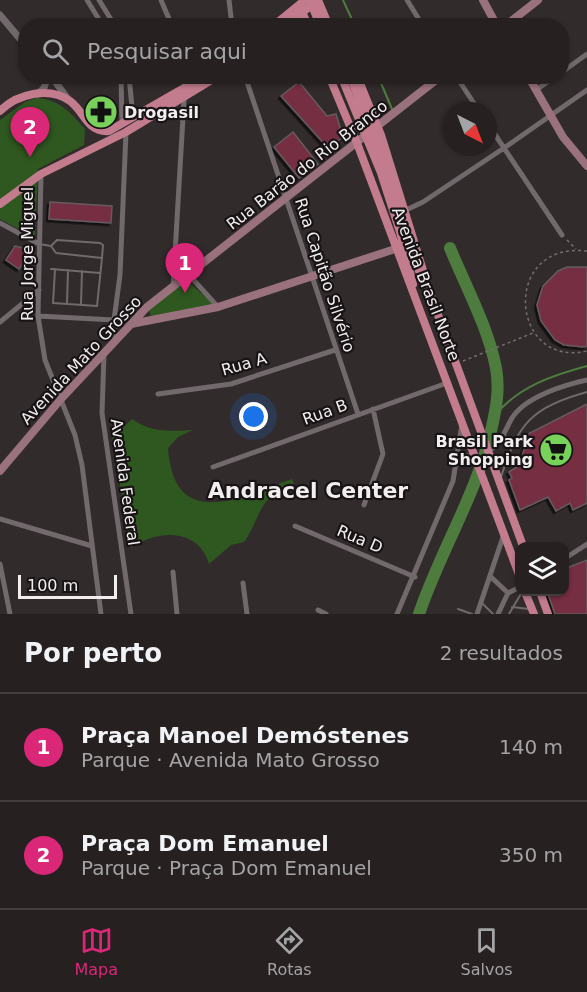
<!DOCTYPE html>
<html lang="pt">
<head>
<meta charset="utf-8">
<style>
	body { margin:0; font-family:"DejaVu Sans",sans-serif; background:#322d2e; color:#f1f3f6 }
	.controls { position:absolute; right:18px; bottom:18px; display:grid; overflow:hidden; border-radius:12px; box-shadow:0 2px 4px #0004 }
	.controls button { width:54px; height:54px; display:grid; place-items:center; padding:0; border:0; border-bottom:2px solid #423e3f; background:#262021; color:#f1f3f6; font:30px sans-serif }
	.compass { position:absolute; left:443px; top:102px; width:54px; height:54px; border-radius:50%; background:#262021; box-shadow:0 2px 4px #0004; rotate:138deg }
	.scale { position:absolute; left:18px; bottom:15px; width:99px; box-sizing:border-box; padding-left:6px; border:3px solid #f2edee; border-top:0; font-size:16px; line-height:21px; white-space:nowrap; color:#f2edee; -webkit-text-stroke:4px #181415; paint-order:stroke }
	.you { position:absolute; left:254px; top:417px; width:21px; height:21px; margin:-15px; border:4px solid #fff; border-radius:50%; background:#1a73e8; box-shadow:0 0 0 9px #1a73e833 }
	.badge { display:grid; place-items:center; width:39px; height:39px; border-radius:50%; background:#db2777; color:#fff; font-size:20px; font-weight:700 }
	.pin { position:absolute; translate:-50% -50px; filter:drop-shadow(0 2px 3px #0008) }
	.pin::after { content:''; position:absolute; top:32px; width:21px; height:18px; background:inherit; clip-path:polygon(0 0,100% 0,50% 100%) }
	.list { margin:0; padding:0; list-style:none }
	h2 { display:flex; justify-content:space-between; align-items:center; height:78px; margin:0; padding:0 24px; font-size:26px }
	h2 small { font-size:20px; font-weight:400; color:#a4a3a5 }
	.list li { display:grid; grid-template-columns:39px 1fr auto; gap:18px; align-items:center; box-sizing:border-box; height:108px; padding:0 24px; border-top:2px solid #423e3f }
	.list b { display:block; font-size:22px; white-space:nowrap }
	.list p { margin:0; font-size:20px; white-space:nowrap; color:#a4a3a5 }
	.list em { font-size:20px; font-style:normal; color:#a4a3a5 }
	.icon { flex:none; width:33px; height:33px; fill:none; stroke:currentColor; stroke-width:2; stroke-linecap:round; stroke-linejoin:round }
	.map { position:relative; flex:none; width:587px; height:614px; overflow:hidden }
	.search { position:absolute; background:#262021; box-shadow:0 2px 4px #0004; left:18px; right:18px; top:18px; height:66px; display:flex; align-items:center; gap:15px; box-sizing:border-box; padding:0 21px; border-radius:24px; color:#a4a3a5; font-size:22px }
	.sheet { height:294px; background:#262021 }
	nav { display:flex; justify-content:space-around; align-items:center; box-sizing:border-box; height:84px; border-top:2px solid #423e3f; background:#262021; font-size:16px; color:#a4a3a5 }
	nav a { display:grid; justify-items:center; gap:3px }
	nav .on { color:#db2777 }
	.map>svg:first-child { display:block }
	.green { fill:#2f5820 }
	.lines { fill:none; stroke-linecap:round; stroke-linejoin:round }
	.stream { stroke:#4e7c3f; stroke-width:2 }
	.river { stroke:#4e7c3f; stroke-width:12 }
	.building { fill:#752d43; stroke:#645c5e; stroke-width:1.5; filter:url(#shadow) }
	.path { stroke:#746e6f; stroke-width:1.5; stroke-dasharray:3 3; stroke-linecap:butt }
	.service { stroke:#71696b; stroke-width:2 }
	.minor { stroke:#71696b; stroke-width:5 }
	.tertiary { stroke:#71696b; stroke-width:7 }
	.secondary { stroke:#9a727d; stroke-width:8 }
	.primary { stroke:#c27c8e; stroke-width:8 }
	.labels { text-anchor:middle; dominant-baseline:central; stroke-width:4.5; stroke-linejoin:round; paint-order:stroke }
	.poi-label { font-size:16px; font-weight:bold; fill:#f2edee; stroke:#181415; text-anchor:start }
	.street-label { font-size:16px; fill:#f2edee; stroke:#181415 }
	.district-label { font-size:22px; font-weight:bold; fill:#f2edee; stroke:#181415 }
</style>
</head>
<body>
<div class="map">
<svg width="587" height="614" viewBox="0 0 587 614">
	<defs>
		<filter id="shadow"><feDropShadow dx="-2.5" dy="2.5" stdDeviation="0" flood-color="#0009"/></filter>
	</defs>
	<rect width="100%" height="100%" fill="#322b2c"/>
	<path class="green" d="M36,98C59,99 70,112 85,129L84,145L38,169L35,238L0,219V120L25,102Z
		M187,281L216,306L153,321L148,308Z
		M132,419C152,433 169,431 193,430L178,437L168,448C174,534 242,496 292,479L296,489C258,491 262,517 244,542L231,545L209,564C199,528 157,529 131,548L112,438Z"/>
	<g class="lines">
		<path class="stream" d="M343,0L355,26
			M378,76L392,109
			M495,415C520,386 551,376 587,366"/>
		<path class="river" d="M419,614C440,551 476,496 491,431C496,409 500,390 496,368C488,327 466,287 450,248"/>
	</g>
	<path class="building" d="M299,82L327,116L336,114L343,137L328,148L281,96Z
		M293,132L318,164L299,178L274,147Z
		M50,202L112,206L111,223L49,219Z
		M15,246L31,250L19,269L6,260Z
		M567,267H587V346L584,347L564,345L555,340L541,321L537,305L543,286L558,271Z
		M587,404V503L573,510L570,503L556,511L548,497L520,510L509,480L512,478L509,472L520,465L528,434Z
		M587,560V614H555L547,591H564V569Z"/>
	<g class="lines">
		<path class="path" d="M567,240L576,249
			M587,251C500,241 510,369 587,351
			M463,361L533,333"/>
		<path class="service" d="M39,244L51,246L56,253L102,258L103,245L100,243L57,240L51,246
			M51,269L100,273
			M55,269L53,303L97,306L102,258
			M67,303L68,270
			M81,304L82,271
			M505,435L511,446
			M501,477C519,422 531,408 587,392
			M481,602L493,614
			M512,607L529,609
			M458,609L472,614
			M509,614L522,592"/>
		<path class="minor" d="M87,0L103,26
			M99,0L115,26
			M161,0L172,26
			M229,0L232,26
			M407,0L423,26
			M562,72L587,54
			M121,76L122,125
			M129,76L133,118
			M185,76L187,87
			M245,76L358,414
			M456,76L479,111
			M536,90L556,76
			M488,124L562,235
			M41,174L38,316L45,360L75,435L82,465L101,614
			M406,210L423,202L504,148L587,90
			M0,223L39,244
			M190,276L218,307
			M173,288L184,100
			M38,316L114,320
			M0,322L39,290
			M115,342L114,320L120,275L126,132
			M104,354L102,413L131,614
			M158,394L231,384L335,350
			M488,452C502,442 504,432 512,418C525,397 564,385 587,380
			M458,463L466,456H474
			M213,467L447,383
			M364,505L383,454L373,409
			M0,519L92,546
			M295,526L415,577
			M564,559L587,544
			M0,564L10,614
			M173,572L177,614
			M491,577L508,593
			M243,583L247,614
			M318,610L326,614
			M397,614L453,481L462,424
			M477,614L503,537
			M498,614L508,593L520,587"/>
		<path class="tertiary" d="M0,15L26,46
			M51,76L68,99
			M38,94L44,88L48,76"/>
		<path class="secondary" d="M483,0L497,26
			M505,26L538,0
			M528,76L563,137L587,166
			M131,324L218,307L395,249
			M0,471L61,399L147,307L441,76"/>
		<path class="primary" d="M310,0L320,26
			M318,0L329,26
			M301,9L308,26
			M273,26L305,0
			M285,26L318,0
			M329,76L357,143L520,577
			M341,76L381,173L400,232L413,284
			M350,76L389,174L419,271
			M357,76L381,135L430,293L523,546
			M0,111C17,94 49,86 70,101C85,112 87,133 109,131L205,76
			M0,204L41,174L126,132L218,76
			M525,592L534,614
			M540,592L548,614"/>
	</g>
	<defs>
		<g id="pharmacy-disc" transform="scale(1.725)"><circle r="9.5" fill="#78d158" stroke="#181415"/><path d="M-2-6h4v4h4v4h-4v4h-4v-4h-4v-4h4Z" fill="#111"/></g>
		<g id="supermarket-disc" transform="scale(1.725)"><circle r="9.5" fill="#78d158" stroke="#181415"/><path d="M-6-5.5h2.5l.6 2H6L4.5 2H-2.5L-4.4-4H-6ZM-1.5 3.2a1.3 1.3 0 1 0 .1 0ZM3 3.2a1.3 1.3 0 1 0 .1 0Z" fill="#111"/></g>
	</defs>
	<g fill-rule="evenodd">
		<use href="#pharmacy-disc" x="101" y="112"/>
		<use href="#supermarket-disc" x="556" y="450"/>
	</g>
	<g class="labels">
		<g class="poi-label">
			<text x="124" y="112">Drogasil</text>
			<text x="533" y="441" text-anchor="end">Brasil Park<tspan x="533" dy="18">Shopping</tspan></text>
		</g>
		<g class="street-label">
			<text transform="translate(307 165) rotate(-38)">Rua Barão do Rio Branco</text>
			<text transform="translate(27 254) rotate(-90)">Rua Jorge Miguel</text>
			<text transform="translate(325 275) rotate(72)">Rua Capitão Silvério</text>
			<text transform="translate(426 284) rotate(69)">Avenida Brasil Norte</text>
			<text transform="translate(81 360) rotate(-47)">Avenida Mato Grosso</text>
			<text transform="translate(244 364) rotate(-16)">Rua A</text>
			<text transform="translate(325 412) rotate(-20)">Rua B</text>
			<text transform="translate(125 482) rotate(82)">Avenida Federal</text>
			<text transform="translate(360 539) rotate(23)">Rua D</text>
		</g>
		<g class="district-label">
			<text x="308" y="490">Andracel Center</text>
		</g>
	</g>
</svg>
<div class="controls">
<button><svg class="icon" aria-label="layers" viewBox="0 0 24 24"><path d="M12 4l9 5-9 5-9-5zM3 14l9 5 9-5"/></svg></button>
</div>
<svg class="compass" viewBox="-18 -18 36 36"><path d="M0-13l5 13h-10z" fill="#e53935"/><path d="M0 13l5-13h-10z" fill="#a4a3a5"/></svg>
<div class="scale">100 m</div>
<div class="you"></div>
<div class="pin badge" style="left:185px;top:293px">1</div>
<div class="pin badge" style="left:30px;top:157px">2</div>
<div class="search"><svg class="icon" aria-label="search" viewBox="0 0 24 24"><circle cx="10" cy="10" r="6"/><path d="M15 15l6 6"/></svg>Pesquisar aqui</div>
</div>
<section class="sheet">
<h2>Por perto<small>2 resultados</small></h2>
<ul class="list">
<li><span class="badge">1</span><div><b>Praça Manoel Demóstenes</b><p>Parque · Avenida Mato Grosso</p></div><em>140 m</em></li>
<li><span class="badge">2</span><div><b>Praça Dom Emanuel</b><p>Parque · Praça Dom Emanuel</p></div><em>350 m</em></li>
</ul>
</section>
<nav>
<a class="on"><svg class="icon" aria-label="map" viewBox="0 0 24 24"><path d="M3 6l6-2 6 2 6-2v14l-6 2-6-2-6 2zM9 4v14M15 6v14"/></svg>Mapa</a>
<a><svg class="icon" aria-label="directions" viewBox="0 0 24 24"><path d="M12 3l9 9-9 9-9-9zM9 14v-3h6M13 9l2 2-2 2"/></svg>Rotas</a>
<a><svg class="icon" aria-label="saved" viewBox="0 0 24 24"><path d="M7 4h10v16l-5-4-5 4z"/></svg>Salvos</a>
</nav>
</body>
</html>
